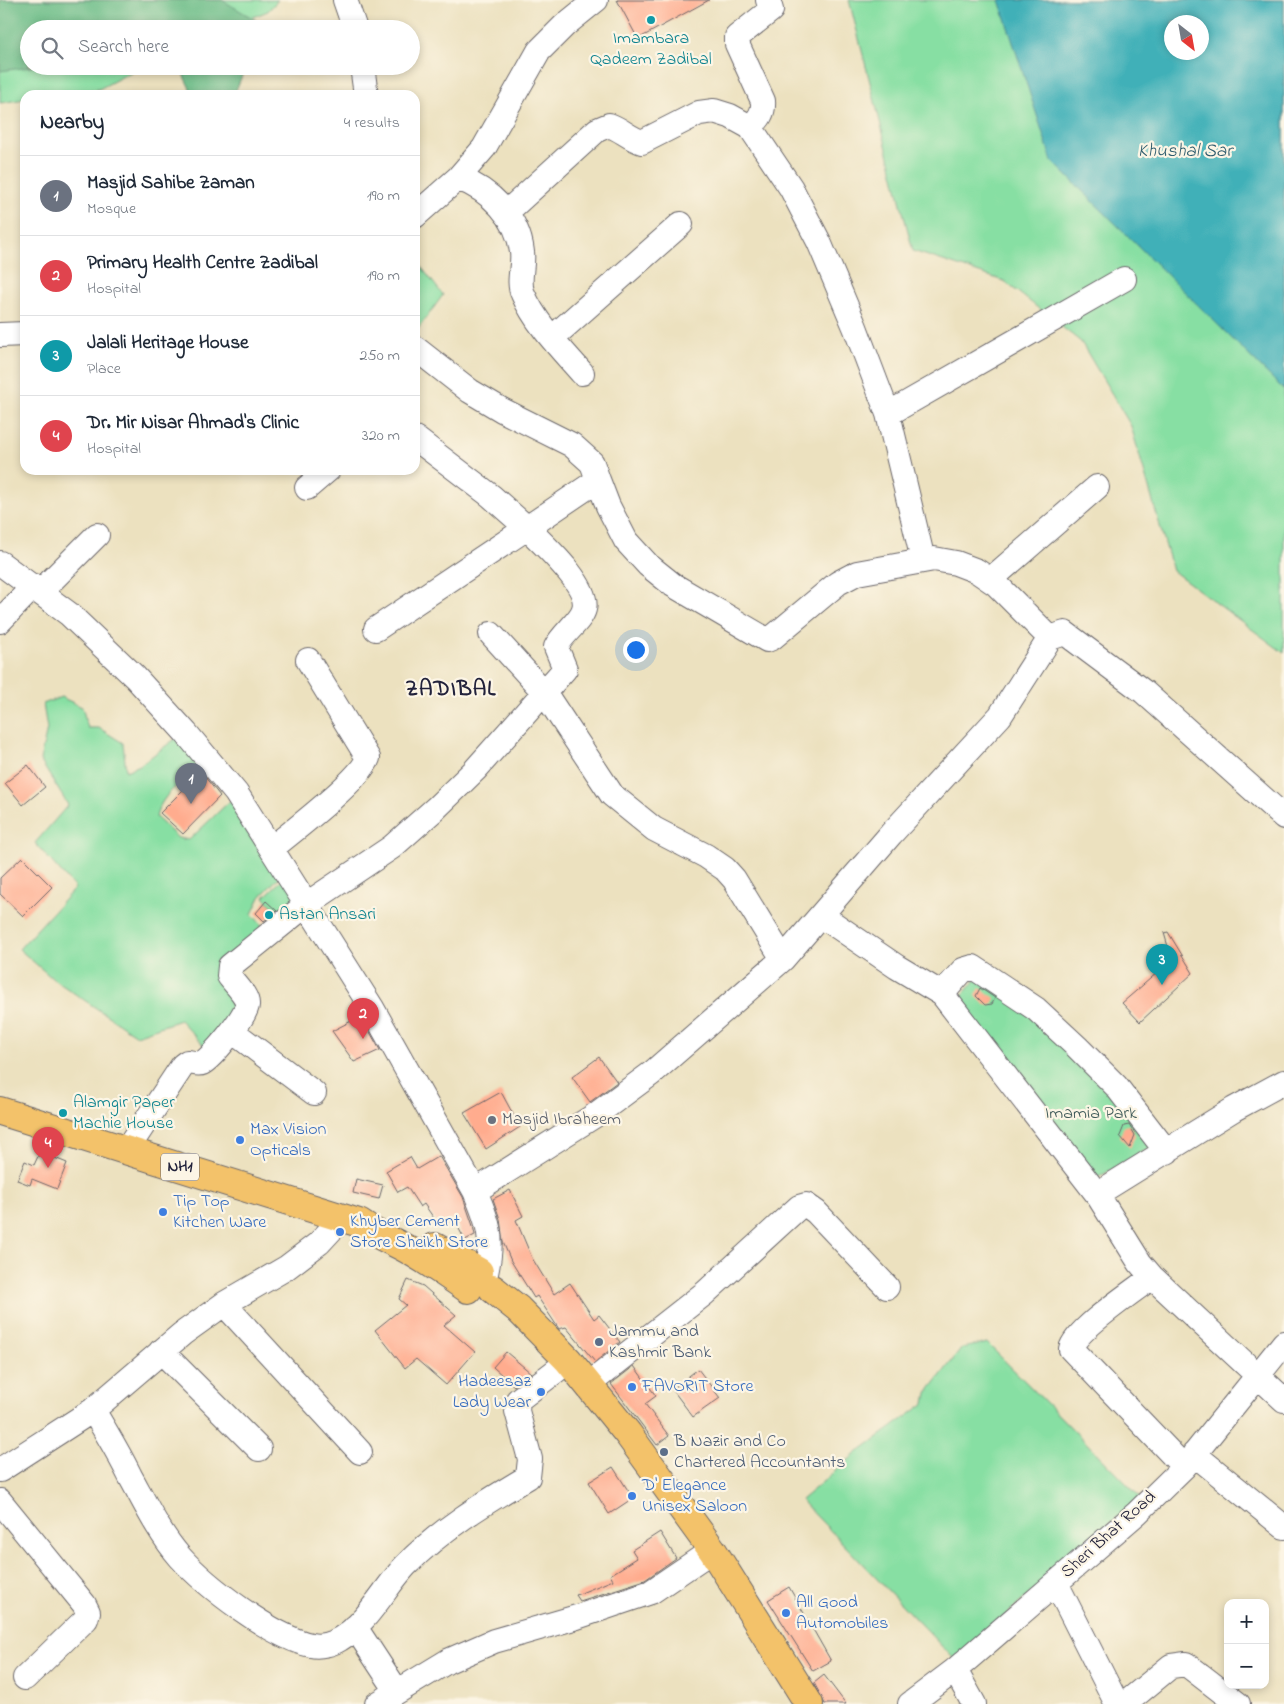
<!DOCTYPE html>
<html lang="en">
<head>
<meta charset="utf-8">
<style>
	body { margin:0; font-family:"Indie Flower",sans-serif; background:#f6f6f7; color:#1f2937 }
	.controls { position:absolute; right:15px; bottom:15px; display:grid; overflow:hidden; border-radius:10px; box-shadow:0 2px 8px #0003 }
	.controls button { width:45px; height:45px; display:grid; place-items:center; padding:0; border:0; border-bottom:1px solid #e0e1e3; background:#fff; color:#1f2937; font:25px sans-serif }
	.compass { position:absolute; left:1164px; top:15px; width:45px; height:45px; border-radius:50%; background:#fff; box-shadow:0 2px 8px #0003; rotate:149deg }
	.you { position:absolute; left:635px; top:649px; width:18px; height:18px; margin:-12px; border:4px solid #fff; border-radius:50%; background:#1a73e8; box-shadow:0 0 0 8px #1a73e833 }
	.badge { display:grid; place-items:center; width:32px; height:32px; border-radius:50%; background:#111827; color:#fff; font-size:16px; font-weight:700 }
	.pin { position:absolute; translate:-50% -41px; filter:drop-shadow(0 1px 2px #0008) }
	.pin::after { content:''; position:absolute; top:26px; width:18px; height:15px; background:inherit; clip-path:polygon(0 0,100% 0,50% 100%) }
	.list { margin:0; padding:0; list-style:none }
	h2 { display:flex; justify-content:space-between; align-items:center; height:65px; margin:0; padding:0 20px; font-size:21px }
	h2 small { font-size:16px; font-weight:400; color:#747a83 }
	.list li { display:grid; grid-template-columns:32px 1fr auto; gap:15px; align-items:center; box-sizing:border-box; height:80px; padding:0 20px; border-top:1px solid #e0e1e3 }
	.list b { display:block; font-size:19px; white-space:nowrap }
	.list p { margin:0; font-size:16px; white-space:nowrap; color:#747a83 }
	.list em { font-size:16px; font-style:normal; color:#747a83 }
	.icon { flex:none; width:28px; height:28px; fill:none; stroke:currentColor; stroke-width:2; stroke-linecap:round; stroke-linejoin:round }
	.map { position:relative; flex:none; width:1284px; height:1704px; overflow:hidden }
	.search { position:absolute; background:#fff; box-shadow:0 2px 8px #0003; left:20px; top:20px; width:400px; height:55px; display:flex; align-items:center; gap:12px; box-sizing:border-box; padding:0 18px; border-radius:28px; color:#747a83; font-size:19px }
	.panel { position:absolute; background:#fff; box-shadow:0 2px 8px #0003; left:20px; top:90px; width:400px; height:385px; border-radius:15px }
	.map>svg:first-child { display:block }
	.green { fill:#87dfa3; stroke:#54806f; fill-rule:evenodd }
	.forest { fill:#6dbe89; stroke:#487062 }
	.water { fill:#40b0b8; stroke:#31697a; fill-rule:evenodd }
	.building { fill:#ffac8e }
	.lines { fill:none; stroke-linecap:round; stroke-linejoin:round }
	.minor-casing { stroke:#696569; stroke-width:26 }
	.highway-casing { stroke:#696569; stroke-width:30 }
	.minor { stroke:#fff; stroke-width:24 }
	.highway { stroke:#f3c26a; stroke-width:28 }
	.culture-dot { fill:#0f9aa8; stroke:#fcf5e5; stroke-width:2 }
	.worship-dot { fill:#6b7280; stroke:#fcf5e5; stroke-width:2 }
	.shop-dot { fill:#3f7fe0; stroke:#fcf5e5; stroke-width:2 }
	.service-dot { fill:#5c6f8a; stroke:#fcf5e5; stroke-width:2 }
	.labels { text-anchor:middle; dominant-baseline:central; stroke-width:4.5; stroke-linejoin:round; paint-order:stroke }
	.shield { fill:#fcf5e5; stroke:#63616e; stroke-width:1 }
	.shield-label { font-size:16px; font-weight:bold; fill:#22223b }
	.culture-label { font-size:18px; fill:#0d838f; stroke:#fcf5e5; text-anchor:start }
	.park-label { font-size:18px; fill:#405b5a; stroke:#fcf5e5 }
	.worship-label { font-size:18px; fill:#5b616d; stroke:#fcf5e5; text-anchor:start }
	.shop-label { font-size:18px; fill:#366cbe; stroke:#fcf5e5; text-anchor:start }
	.service-label { font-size:18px; fill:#4e5e75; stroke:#fcf5e5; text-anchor:start }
	.street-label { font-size:18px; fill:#22223b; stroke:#fcf5e5 }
	.water-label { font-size:19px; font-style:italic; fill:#2e5b6d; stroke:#fcf5e5 }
	.district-label { font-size:22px; font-weight:bold; letter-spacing:1px; fill:#22223b; stroke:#fcf5e5 }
</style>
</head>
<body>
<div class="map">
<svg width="1284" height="1704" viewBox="0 0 1284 1704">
	<rect width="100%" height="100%" fill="#fcf5e5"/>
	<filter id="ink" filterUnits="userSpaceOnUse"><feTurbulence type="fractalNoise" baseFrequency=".02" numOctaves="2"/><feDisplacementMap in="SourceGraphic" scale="10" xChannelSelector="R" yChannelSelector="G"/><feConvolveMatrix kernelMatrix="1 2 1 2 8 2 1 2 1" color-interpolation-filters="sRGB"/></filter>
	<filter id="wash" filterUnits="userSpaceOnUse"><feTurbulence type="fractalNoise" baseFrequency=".0096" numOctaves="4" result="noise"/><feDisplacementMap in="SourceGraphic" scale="20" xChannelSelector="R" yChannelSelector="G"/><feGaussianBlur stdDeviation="1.12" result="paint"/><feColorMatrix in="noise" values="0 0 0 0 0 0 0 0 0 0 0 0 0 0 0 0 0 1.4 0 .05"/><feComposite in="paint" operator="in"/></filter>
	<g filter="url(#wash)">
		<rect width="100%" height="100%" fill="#ece1bf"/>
		<path class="green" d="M0,0H278L268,11L223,29H29V66H142L99,89L56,95H25V99L0,103Z
			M849,0H1284V653L1173,571L1131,426L1081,342L1004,281L913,251ZM1172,22H1202V52H1172Z
			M415,259L443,295L415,333Z
			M61,697L82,707L88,728H99L123,743L126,771L140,765L179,736L206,766C186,778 162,792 156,817L178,838L189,840L233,798L282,874L260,897L252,914L267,931L229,960L240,997L208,1050L180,1020L136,1035L53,979L19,949L75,888L35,843L68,805L40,760L47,729L43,704Z
			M286,876L304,903L282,917L264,897Z
			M979,976L1071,1048L1156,1144L1097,1178L958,1000Z
			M987,1343L1140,1497L955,1660L801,1500L858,1452L925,1403L927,1393L962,1348Z"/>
		<path class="forest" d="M0,0H222L264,25L262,29H29V66H37L0,71Z
			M172,66H246L234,95H193L181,70Z"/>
		<path class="water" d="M999,0H1284V390L1052,161ZM1172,22H1202V52H1172Z"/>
		<g id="blocks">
			<path class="building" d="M617,0H709L638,39Z
				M28,765L45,787L23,805L5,783Z
				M201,772L220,796L183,834L160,813Z
				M22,857L52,887L23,916L0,894V878Z
				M266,901L277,911L264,921L256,913Z
				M1168,932L1193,973L1140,1022L1122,1003L1172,960L1164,933Z
				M980,988L995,998L992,1004L985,1005L976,996Z
				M361,1016L380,1050L354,1062L332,1031Z
				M599,1057L617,1082L590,1102L572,1077Z
				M501,1092L520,1127L486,1149L464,1113Z
				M1129,1125L1135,1135L1130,1148L1120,1136L1124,1126Z
				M40,1152L67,1163L57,1189L32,1179L30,1185L17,1180L25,1161L34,1165Z
				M439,1156L463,1197L473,1226L475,1235L465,1240L453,1218L440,1227L424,1204L420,1207L407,1187L398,1192L386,1171L410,1157L417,1169Z
				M356,1179L383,1185L379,1199L353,1193Z
				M510,1190L523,1216L516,1220L532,1258L554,1294L570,1283L594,1319L599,1315L620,1342L595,1362L566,1327L559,1329L537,1296L534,1298L511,1261L503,1242L500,1219L493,1199Z
				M408,1280L423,1286L456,1315L444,1325L475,1352L446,1385L416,1359L405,1368L375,1330L406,1305L399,1299Z
				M506,1352L531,1373L514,1386L493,1367Z
				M634,1366L656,1396L645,1404L669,1436L657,1445L611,1384Z
				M698,1369L720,1398L693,1417L672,1389Z
				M613,1467L633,1498L609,1514L589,1482Z
				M660,1532L676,1558L645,1580L580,1601L576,1595L613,1580L610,1575L637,1558L632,1550Z
				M789,1587L831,1661L813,1671L768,1600Z
				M824,1675L846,1704H825L814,1683Z"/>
		</g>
	</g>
	<g filter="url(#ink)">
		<use href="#blocks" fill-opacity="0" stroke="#696569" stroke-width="1"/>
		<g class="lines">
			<g class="minor-casing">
				<path id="minor" d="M345,0L355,29
					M362,66L366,95
					M750,127C759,119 764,113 763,101L737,44V37L771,10L768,0
					M458,178C490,190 518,217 522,252C524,265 517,282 523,294C536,324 561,349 582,373
					M507,212L597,130L609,125C621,129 629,138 642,142L699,113L714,111L730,116L750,127L791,188L819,242L855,327L888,414L923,560
					M415,216L458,178L484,148L539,51L565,25L596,0
					M0,335L25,334
					M552,338L681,224
					M888,414L1124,279
					M598,480L608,506L626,541L648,565L673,585L767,640L772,638L838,583L857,573L934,559L956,563L977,571L996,584L1050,638
					M307,488L328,470
					M0,563L69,614L135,677L186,733L236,793L372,1008L475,1191C489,1224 494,1238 486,1273
					M990,580L1097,487
					M40,592L97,535
					M0,621L34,586
					M376,629L527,528L491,496L415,438
					M491,634L544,692L612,795L654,829L706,856L725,869L734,879L783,959
					M272,848C292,832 361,779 368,758L308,660
					M822,916L897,967L942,994L1097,1194L1140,1263L1152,1277L1284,1400
					M942,994L963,970L973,967L1036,1009L1077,1047L1116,1086L1167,1152
					M232,1031L314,1093
					M126,1151L183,1065L187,1062C192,1062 198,1065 202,1063C212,1058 247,1015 247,1005C248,996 234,983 229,976L230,966L307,904L392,847L436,808L475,770L565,669L556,647C562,634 581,621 584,609C591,587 542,543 527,528L598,480L592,463L572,445L502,410L470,391L415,348
					M475,1191L594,1116L652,1073L783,959L891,834L1000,716L1050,638L1065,633L1144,692L1284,817
					M1097,1194L1234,1109L1284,1082
					M1152,1277C1134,1291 1075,1330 1071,1349L1184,1467
					M224,1304L360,1452
					M161,1351L259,1449
					M589,1384L705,1293L799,1207L806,1205L816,1212L887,1287
					M93,1410C106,1432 119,1453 130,1476C145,1503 159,1533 180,1557C206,1586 272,1637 311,1645C320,1647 332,1644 340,1639C367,1623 384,1589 405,1566C441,1529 484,1503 528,1477L530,1459L517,1411L518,1400L557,1370
					M1194,1454L1284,1527
					M0,1470L93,1410L182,1334L224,1304L286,1268L319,1243L343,1217
					M0,1501L84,1604L88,1612L86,1619L25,1678
					M1056,1583L1115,1700L1120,1704L1126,1703L1171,1666L1186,1664L1238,1704
					M355,1627L397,1691
					M955,1670L974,1704
					M377,1704L448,1661L494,1641L577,1617L651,1592L701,1558
					M910,1704L955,1670L1137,1513L1184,1467L1284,1343"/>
			</g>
			<g class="highway-casing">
				<path id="highway" d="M0,1111L359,1223C373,1233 386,1238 401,1246C424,1258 446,1274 468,1289
					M435,1247L479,1272
					M493,1289L518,1309L568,1360L628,1434L713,1551L809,1704"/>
			</g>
			<use href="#minor" class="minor"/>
			<use href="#highway" class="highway"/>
		</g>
	</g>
	<g class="culture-dot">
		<circle cx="651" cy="20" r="5"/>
		<circle cx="269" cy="915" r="5"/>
		<circle cx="63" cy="1113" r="5"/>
	</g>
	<circle class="worship-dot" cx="492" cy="1120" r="5"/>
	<g class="shop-dot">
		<circle cx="240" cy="1140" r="5"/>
		<circle cx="163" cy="1212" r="5"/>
		<circle cx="340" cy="1232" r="5"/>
		<circle cx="632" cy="1387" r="5"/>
		<circle cx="541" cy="1392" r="5"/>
		<circle cx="632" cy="1496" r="5"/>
		<circle cx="786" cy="1613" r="5"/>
	</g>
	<g class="service-dot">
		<circle cx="599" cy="1342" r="5"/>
		<circle cx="664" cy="1452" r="5"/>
	</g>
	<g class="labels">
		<rect class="shield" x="161" y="1153.5" width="38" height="27" rx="4"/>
		<g class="shield-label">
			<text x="180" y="1167">NH1</text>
		</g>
		<g class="culture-label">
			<text x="651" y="39" text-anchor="middle">Imambara<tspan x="651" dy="21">Qadeem Zadibal</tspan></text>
			<text x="279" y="915">Astan Ansari</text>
			<text x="73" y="1103">Alamgir Paper<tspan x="73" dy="21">Machie House</tspan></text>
		</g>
		<g class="park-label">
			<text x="1091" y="1114">Imamia Park</text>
		</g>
		<g class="worship-label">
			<text x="502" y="1120">Masjid Ibraheem</text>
		</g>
		<g class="shop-label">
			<text x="250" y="1130">Max Vision<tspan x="250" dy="21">Opticals</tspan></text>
			<text x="173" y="1202">Tip Top<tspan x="173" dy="21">Kitchen Ware</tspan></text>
			<text x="350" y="1222">Khyber Cement<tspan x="350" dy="21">Store Sheikh Store</tspan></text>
			<text x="531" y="1382" text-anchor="end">Hadeesaz<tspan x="531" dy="21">Lady Wear</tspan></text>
			<text x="642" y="1387">FAVORIT Store</text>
			<text x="642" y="1486">D' Elegance<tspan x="642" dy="21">Unisex Saloon</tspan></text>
			<text x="796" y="1603">All Good<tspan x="796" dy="21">Automobiles</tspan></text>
		</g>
		<g class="service-label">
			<text x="609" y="1332">Jammu and<tspan x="609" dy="21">Kashmir Bank</tspan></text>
			<text x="674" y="1442">B Nazir and Co<tspan x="674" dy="21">Chartered Accountants</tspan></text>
		</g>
		<g class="street-label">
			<text transform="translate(1109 1535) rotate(-42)">Sheri Bhat Road</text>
		</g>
		<g class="water-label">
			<text x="1185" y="151">Khushal Sar</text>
		</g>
		<g class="district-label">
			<text x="451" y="690">ZADIBAL</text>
		</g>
	</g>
</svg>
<div class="controls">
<button>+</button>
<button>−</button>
</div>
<svg class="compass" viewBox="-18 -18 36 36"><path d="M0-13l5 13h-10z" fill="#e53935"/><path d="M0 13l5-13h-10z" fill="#747a83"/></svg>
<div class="you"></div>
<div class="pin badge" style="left:191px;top:804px;background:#6b7280">1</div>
<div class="pin badge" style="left:363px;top:1039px;background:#e0444e">2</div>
<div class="pin badge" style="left:1162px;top:985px;background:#0f9aa8">3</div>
<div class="pin badge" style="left:48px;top:1168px;background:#e0444e">4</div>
<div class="search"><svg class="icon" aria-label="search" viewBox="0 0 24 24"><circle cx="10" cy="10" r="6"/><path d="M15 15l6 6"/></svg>Search here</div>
<section class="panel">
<h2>Nearby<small>4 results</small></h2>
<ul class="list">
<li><span class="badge" style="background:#6b7280">1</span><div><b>Masjid Sahibe Zaman</b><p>Mosque</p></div><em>190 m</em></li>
<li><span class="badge" style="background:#e0444e">2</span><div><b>Primary Health Centre Zadibal</b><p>Hospital</p></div><em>190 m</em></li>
<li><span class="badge" style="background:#0f9aa8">3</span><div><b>Jalali Heritage House</b><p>Place</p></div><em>250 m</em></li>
<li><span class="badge" style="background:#e0444e">4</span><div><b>Dr. Mir Nisar Ahmad's Clinic</b><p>Hospital</p></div><em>320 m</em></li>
</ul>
</section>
</div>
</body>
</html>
